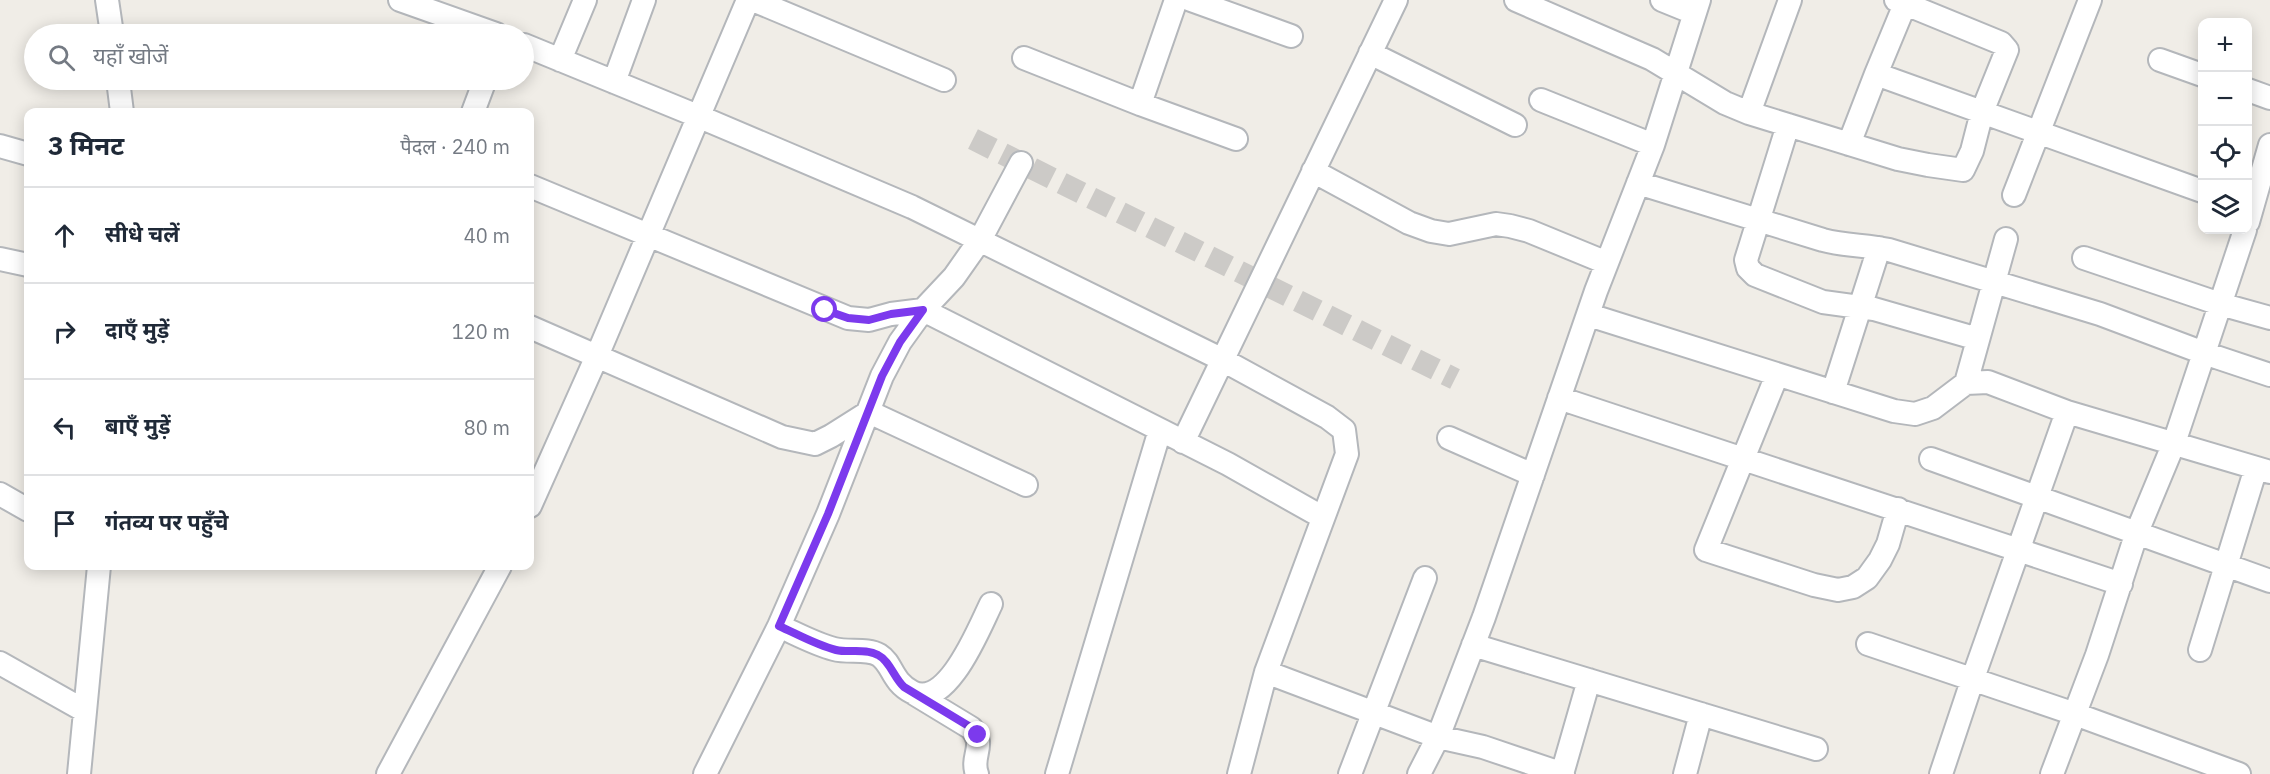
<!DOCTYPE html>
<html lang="hi">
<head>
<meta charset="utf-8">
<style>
	body { margin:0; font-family:"IBM Plex Sans","Noto Sans Devanagari",sans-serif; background:#f2f2f3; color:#1f2937 }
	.controls { position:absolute; right:18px; top:18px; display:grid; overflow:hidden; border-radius:12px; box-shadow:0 3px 15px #0003 }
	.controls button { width:54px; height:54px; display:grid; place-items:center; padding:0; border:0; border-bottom:2px solid #e0e1e3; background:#fff; color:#1f2937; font:30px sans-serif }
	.stop { position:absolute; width:18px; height:18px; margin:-14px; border:4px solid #7c3aed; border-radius:50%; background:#fff }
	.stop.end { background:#7c3aed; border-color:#fff; box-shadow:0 2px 6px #0008 }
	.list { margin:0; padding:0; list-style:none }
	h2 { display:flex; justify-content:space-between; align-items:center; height:78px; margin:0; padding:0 24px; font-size:26px }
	h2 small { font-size:20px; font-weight:400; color:#747a83 }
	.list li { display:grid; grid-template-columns:39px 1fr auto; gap:18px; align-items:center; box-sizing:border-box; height:96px; padding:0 24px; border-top:2px solid #e0e1e3 }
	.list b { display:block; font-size:22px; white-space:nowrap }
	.list em { font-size:20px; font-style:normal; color:#747a83 }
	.icon { flex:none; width:33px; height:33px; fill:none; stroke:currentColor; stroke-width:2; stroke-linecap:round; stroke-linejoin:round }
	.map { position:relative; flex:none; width:2270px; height:774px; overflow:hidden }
	.search { position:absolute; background:#fff; box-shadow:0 3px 15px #0003; left:24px; top:24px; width:510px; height:66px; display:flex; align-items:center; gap:15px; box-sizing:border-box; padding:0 21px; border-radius:33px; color:#747a83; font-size:22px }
	.panel { position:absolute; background:#fff; box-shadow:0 3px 15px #0003; left:24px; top:108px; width:510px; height:462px; border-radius:12px }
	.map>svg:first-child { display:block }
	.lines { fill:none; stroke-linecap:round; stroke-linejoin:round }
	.minor-tunnel { stroke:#cccac7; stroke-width:22; stroke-dasharray:22 11; stroke-linecap:butt }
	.minor-casing { stroke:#b4b7bb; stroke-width:26 }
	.minor { stroke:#fff; stroke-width:22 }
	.route { stroke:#7c3aed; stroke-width:8 }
</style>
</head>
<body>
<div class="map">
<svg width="2270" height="774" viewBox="0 0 2270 774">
	<rect width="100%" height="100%" fill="#f0ede7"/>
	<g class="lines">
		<path class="minor-tunnel" d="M973,139L1455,379"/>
		<g class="minor-casing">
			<path id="minor" d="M107,0L112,34
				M400,0L496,34
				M753,0L944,80
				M1191,0L1291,36
				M1516,0L1652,59L1725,103L1749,113L1898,159L1928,165L1963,170L1972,151L1982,112L2007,50L2001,43L1896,0
				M1662,0L1694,13
				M524,45L700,117L912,207L1221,359L1327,417L1344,430L1347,454L1266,672L1239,774
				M1370,53L1515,125
				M1024,58L1140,104L1236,139
				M560,60L585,0
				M2160,60L2202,75
				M1876,74L1905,4
				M118,80L122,112
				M614,82L644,0
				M2248,90L2270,98
				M1541,100L1653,145
				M1140,104L1176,0
				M473,112L485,80
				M1749,113L1790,0
				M1788,125L1746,260L1748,268L1755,275L1823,302L1874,309L1978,339
				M1849,144L1876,74L2202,191
				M0,146L28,154
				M1313,171L1409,223L1431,231L1449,234L1496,224L1510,226L1529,231L1607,263
				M1638,183L1823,240C1845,246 1867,245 1889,250L2100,314L2204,353L2270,375
				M530,186L848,318L869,320L891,314L923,310L1228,464L1322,517
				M2014,195L2090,0
				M2248,222L2270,145
				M2084,258L2220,304L2270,318
				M0,259L28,265
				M1589,315L1894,411L1915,414L1933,408L1966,383L1988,382L2067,412L2270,472
				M530,327L782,437L815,444L831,436L869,412L1026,485
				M1777,375L1706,550L1814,585L1838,590L1853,587L1867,578L1880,560L1888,544L1898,509
				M1966,383L2006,239
				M1833,392L1879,248
				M1559,398L2121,584
				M1449,438L1533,475
				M1183,442L1396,0
				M1931,459L2270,581
				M0,494L28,510
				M530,506L597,356L748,0
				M779,626C797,634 815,644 834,649C848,653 867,648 879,655C893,664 891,681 912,692C947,711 980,626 991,604
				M1868,644L2075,714L2239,774
				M1473,645L1816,749
				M2200,650L2256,468
				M0,663L85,711
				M1266,672L1438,737L1483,747L1563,774
				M915,694L971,728C987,745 970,756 977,774
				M79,774L99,566
				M388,774L500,566
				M705,774L779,626L828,514L882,376L900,342L923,310L954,277L980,240L1021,163
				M1057,774L1160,430
				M1350,774L1425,578
				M1419,774L1438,737L1484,617L1596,291L1653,145L1699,0
				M1562,774L1589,680
				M1685,774L1701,714
				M1941,774L1973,678L2067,412
				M2052,774L2097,655L2137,532L2174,443L2245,230"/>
		</g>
		<use href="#minor" class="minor"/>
	</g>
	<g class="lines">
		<path class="route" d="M825,310L848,318L869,320L891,314L923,310L900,342L882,376L828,514L779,626C797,634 816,645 836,650C849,653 866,648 878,655C890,661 894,678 904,687L972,728L978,735"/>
	</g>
</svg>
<div class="controls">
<button>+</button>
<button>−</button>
<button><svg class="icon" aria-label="locate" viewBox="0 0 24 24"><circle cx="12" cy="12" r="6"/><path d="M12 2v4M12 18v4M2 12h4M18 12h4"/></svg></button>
<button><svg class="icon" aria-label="layers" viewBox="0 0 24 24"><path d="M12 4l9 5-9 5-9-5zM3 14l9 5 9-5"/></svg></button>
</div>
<div class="stop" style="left:825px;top:310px"></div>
<div class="stop end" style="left:978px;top:735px"></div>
<div class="search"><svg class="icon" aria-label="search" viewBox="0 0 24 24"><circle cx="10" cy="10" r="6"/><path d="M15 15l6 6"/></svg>यहाँ खोजें</div>
<section class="panel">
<h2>3 मिनट<small>पैदल · 240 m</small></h2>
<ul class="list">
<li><svg class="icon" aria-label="ahead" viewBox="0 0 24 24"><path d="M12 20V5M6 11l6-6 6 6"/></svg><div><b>सीधे चलें</b></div><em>40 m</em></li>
<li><svg class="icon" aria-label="right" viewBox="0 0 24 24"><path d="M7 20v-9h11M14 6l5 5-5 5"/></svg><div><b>दाएँ मुड़ें</b></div><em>120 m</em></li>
<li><svg class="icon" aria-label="left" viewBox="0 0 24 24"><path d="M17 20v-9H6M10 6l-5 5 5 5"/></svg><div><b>बाएँ मुड़ें</b></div><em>80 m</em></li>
<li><svg class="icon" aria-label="arrive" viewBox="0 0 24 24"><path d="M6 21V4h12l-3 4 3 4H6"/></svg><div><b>गंतव्य पर पहुँचे</b></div></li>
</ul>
</section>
</div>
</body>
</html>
